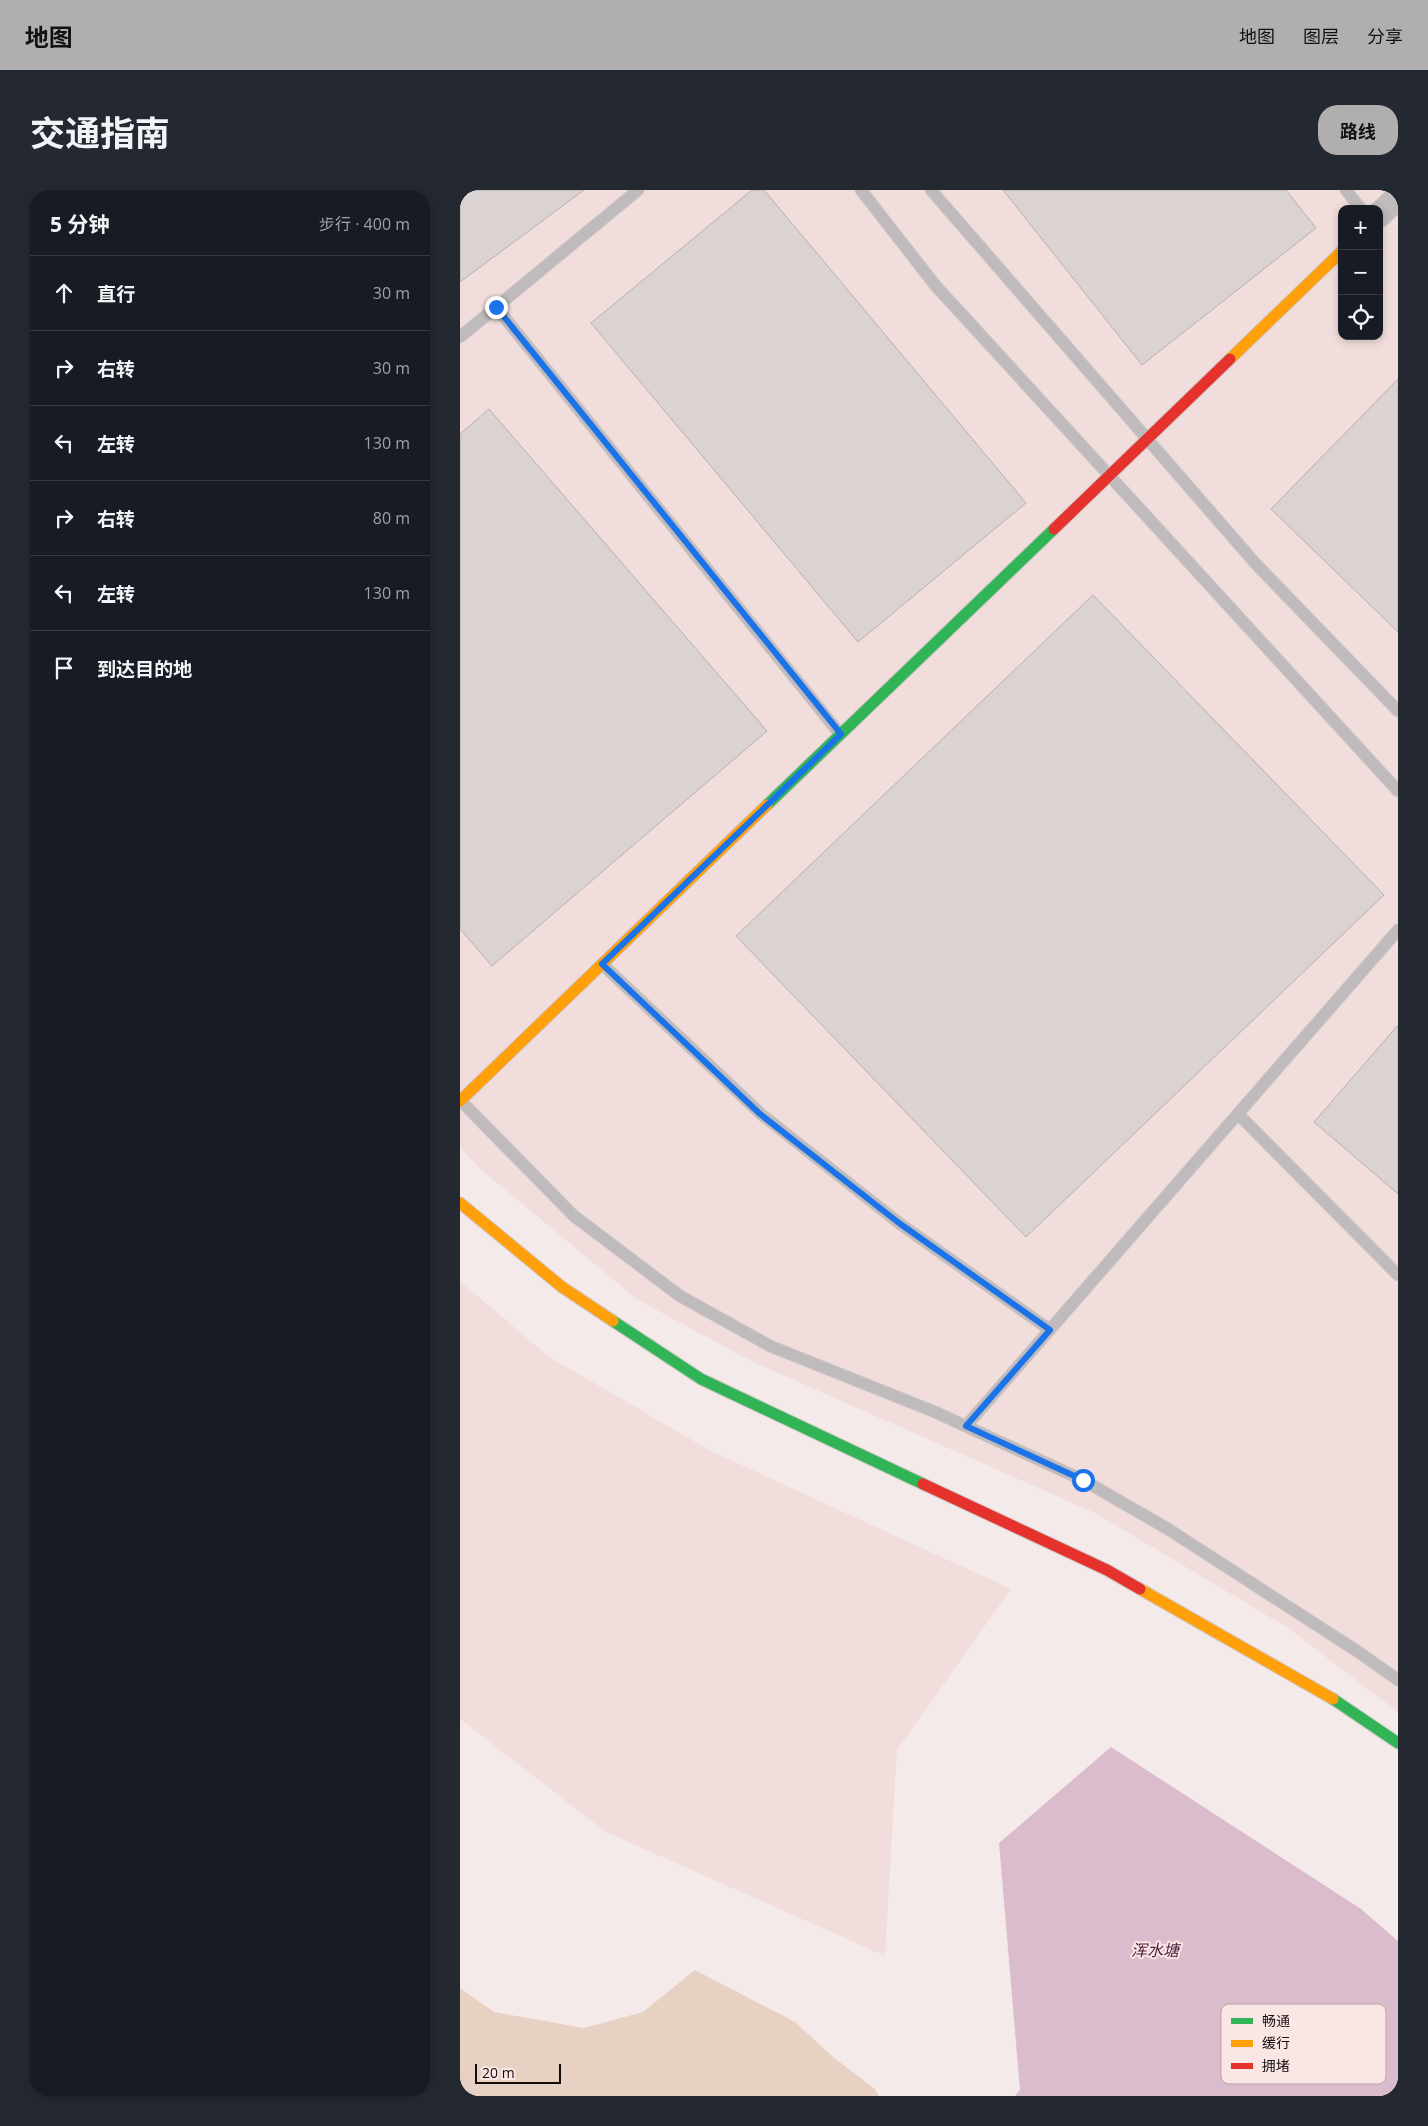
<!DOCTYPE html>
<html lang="zh">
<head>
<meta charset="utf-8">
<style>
	body { margin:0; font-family:"Open Sans","Noto Sans SC",sans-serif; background:#242831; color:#f1f3f6 }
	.controls { position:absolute; right:15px; top:15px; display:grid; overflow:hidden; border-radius:10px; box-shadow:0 2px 8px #0003 }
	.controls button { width:45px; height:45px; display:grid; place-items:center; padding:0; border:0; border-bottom:1px solid #363941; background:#171b24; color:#f1f3f6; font:25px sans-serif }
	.scale { position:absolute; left:15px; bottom:12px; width:86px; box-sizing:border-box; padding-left:5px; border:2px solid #130d0c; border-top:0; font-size:14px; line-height:18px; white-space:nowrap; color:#130d0c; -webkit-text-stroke:4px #fae6e5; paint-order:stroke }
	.stop { position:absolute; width:15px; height:15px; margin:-11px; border:4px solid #1a73e8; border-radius:50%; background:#fff }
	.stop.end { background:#1a73e8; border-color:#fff; box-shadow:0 1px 5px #0008 }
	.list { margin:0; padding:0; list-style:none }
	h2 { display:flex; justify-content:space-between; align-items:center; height:65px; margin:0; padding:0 20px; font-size:21px }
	h2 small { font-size:16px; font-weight:400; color:#9ea1a6 }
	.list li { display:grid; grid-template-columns:32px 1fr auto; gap:15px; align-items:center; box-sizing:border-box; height:75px; padding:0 20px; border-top:1px solid #363941 }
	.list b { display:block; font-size:19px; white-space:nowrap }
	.list em { font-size:16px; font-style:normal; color:#9ea1a6 }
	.icon { flex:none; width:28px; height:28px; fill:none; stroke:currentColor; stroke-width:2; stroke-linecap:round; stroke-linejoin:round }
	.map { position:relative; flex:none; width:938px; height:1906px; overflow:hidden; border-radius:20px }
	header { display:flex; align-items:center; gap:30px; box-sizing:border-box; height:70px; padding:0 25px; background:#b1aeb0; color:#111 }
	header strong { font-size:24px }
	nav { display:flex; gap:28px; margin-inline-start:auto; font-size:18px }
	.intro { display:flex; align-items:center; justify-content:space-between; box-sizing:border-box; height:120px; padding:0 30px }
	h1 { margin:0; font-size:35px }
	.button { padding:12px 22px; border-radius:20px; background:#b1aeb0; color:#111; font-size:18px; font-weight:700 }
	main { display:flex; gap:30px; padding:0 30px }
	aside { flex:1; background:#171b24; border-radius:20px; box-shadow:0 2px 8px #0003 }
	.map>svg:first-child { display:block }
	.built { fill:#f1dddc; fill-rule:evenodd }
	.green { fill:#e7d1c2 }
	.water { fill:#dbbccc }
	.building { fill:#dbd3d1; stroke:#b8b0ae }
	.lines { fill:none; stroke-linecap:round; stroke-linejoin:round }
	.lane-casing { stroke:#d0c7c7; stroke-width:13 }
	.street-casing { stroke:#d0c7c7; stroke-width:26 }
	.fast-casing { stroke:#d0c7c7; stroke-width:13 }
	.slow-casing { stroke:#d0c7c7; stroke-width:13 }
	.jam-casing { stroke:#d0c7c7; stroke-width:13 }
	.lane { stroke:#bfbabb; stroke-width:11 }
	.street { stroke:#bfbabb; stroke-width:24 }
	.fast { stroke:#30b455; stroke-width:11 }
	.slow { stroke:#ff9f0a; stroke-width:11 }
	.jam { stroke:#e5322d; stroke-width:11 }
	.route { stroke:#1a73e8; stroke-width:6 }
	.labels { text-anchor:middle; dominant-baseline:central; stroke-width:4; stroke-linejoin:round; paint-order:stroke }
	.water-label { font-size:16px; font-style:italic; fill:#4c1c3b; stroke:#fae6e5 }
	.key { fill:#fae6e5; stroke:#b5a5a4; stroke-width:1 }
	.key-label { font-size:14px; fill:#130d0c }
</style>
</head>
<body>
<header>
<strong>地图</strong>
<nav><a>地图</a><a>图层</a><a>分享</a></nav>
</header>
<div class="intro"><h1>交通指南</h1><a class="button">路线</a></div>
<main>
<aside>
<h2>5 分钟<small>步行 · 400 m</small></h2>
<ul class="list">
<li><svg class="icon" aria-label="ahead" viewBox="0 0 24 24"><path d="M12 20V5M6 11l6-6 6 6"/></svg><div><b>直行</b></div><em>30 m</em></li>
<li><svg class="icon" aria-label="right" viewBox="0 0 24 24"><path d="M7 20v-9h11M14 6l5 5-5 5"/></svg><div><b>右转</b></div><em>30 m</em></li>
<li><svg class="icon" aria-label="left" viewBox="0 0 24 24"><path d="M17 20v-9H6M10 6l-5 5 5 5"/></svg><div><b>左转</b></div><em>130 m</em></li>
<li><svg class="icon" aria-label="right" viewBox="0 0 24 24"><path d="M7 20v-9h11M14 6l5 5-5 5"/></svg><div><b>右转</b></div><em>80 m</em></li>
<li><svg class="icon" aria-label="left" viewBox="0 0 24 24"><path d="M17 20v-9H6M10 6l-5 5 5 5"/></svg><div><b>左转</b></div><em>130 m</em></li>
<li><svg class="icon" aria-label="arrive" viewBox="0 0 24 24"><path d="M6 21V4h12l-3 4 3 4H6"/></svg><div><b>到达目的地</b></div></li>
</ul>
</aside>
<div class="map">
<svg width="938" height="1906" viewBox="0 0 938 1906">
	<rect width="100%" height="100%" fill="#f5eaea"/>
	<path class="built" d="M0,0H929L938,9V1522L828,1438L637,1324L291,1171L178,1110L19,978L0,957ZM882,19H919V146H882Z
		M0,1091L88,1166L249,1260L551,1399L437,1560L425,1766L146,1642L0,1529Z"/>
	<path class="green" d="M235,1780L335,1832L373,1867L415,1899L419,1906H0V1798L34,1822L124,1838L183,1822Z"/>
	<path class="water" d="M651,1557L901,1719L938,1751V1906H555L560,1900L539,1653Z"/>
	<path class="building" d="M0,0H124L0,92Z
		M292,0H304L566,313L398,452L131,133Z
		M543,0H826L856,38L682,175Z
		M938,189V442L811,319Z
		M29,219L307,541L32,776L0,739V244Z
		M633,405L924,705L566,1047L276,746Z
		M938,835V1004L854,932Z"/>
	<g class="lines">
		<g class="lane-casing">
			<path id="lane" d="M401,0L475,95L938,601
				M471,0L795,373L938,521
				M886,0L901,19
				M36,117L380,544
				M0,147L178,0
				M142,774L301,924L439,1033L590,1140
				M0,910L114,1026L220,1106L310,1156L475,1222L623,1290L708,1339L900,1463L938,1490
				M778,924L938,1085
				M506,1236L938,740"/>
		</g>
		<g class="street-casing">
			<path id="street" d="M919,25L938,7"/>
		</g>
		<g class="fast-casing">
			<path id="fast" d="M307,615L594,339
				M153,1131L241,1189L463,1294
				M873,1509L938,1553"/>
		</g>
		<g class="slow-casing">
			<path id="slow" d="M770,169L882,61
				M0,911L307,615
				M0,1013L102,1097L153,1131
				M680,1399L873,1509"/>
		</g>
		<g class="jam-casing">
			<path id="jam" d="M594,339L770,169
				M463,1294L647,1380L680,1399"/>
		</g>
		<use href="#lane" class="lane"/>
		<use href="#street" class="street"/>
		<use href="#fast" class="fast"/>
		<use href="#slow" class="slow"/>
		<use href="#jam" class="jam"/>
	</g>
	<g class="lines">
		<path class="route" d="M36,117L381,544L142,774L300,924L439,1033L590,1140L506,1236L623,1290"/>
	</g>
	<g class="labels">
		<g class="water-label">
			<text x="695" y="1760">浑水塘</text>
		</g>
	</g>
	<rect x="761" y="1814" width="165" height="80" rx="8" class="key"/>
	<rect x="771" y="1828" width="22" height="6" fill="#30b455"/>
	<rect x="771" y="1850" width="22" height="7" fill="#ff9f0a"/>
	<rect x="771" y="1873" width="22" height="6" fill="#e5322d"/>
	<g class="key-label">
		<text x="802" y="1836">畅通</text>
		<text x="802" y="1858">缓行</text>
		<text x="802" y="1881">拥堵</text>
	</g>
</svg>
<div class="controls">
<button>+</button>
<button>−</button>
<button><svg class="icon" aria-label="locate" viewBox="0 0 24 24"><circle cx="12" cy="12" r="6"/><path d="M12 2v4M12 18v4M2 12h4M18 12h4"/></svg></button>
</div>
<div class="scale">20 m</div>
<div class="stop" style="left:623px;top:1290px"></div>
<div class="stop end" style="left:36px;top:117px"></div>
</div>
</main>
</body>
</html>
